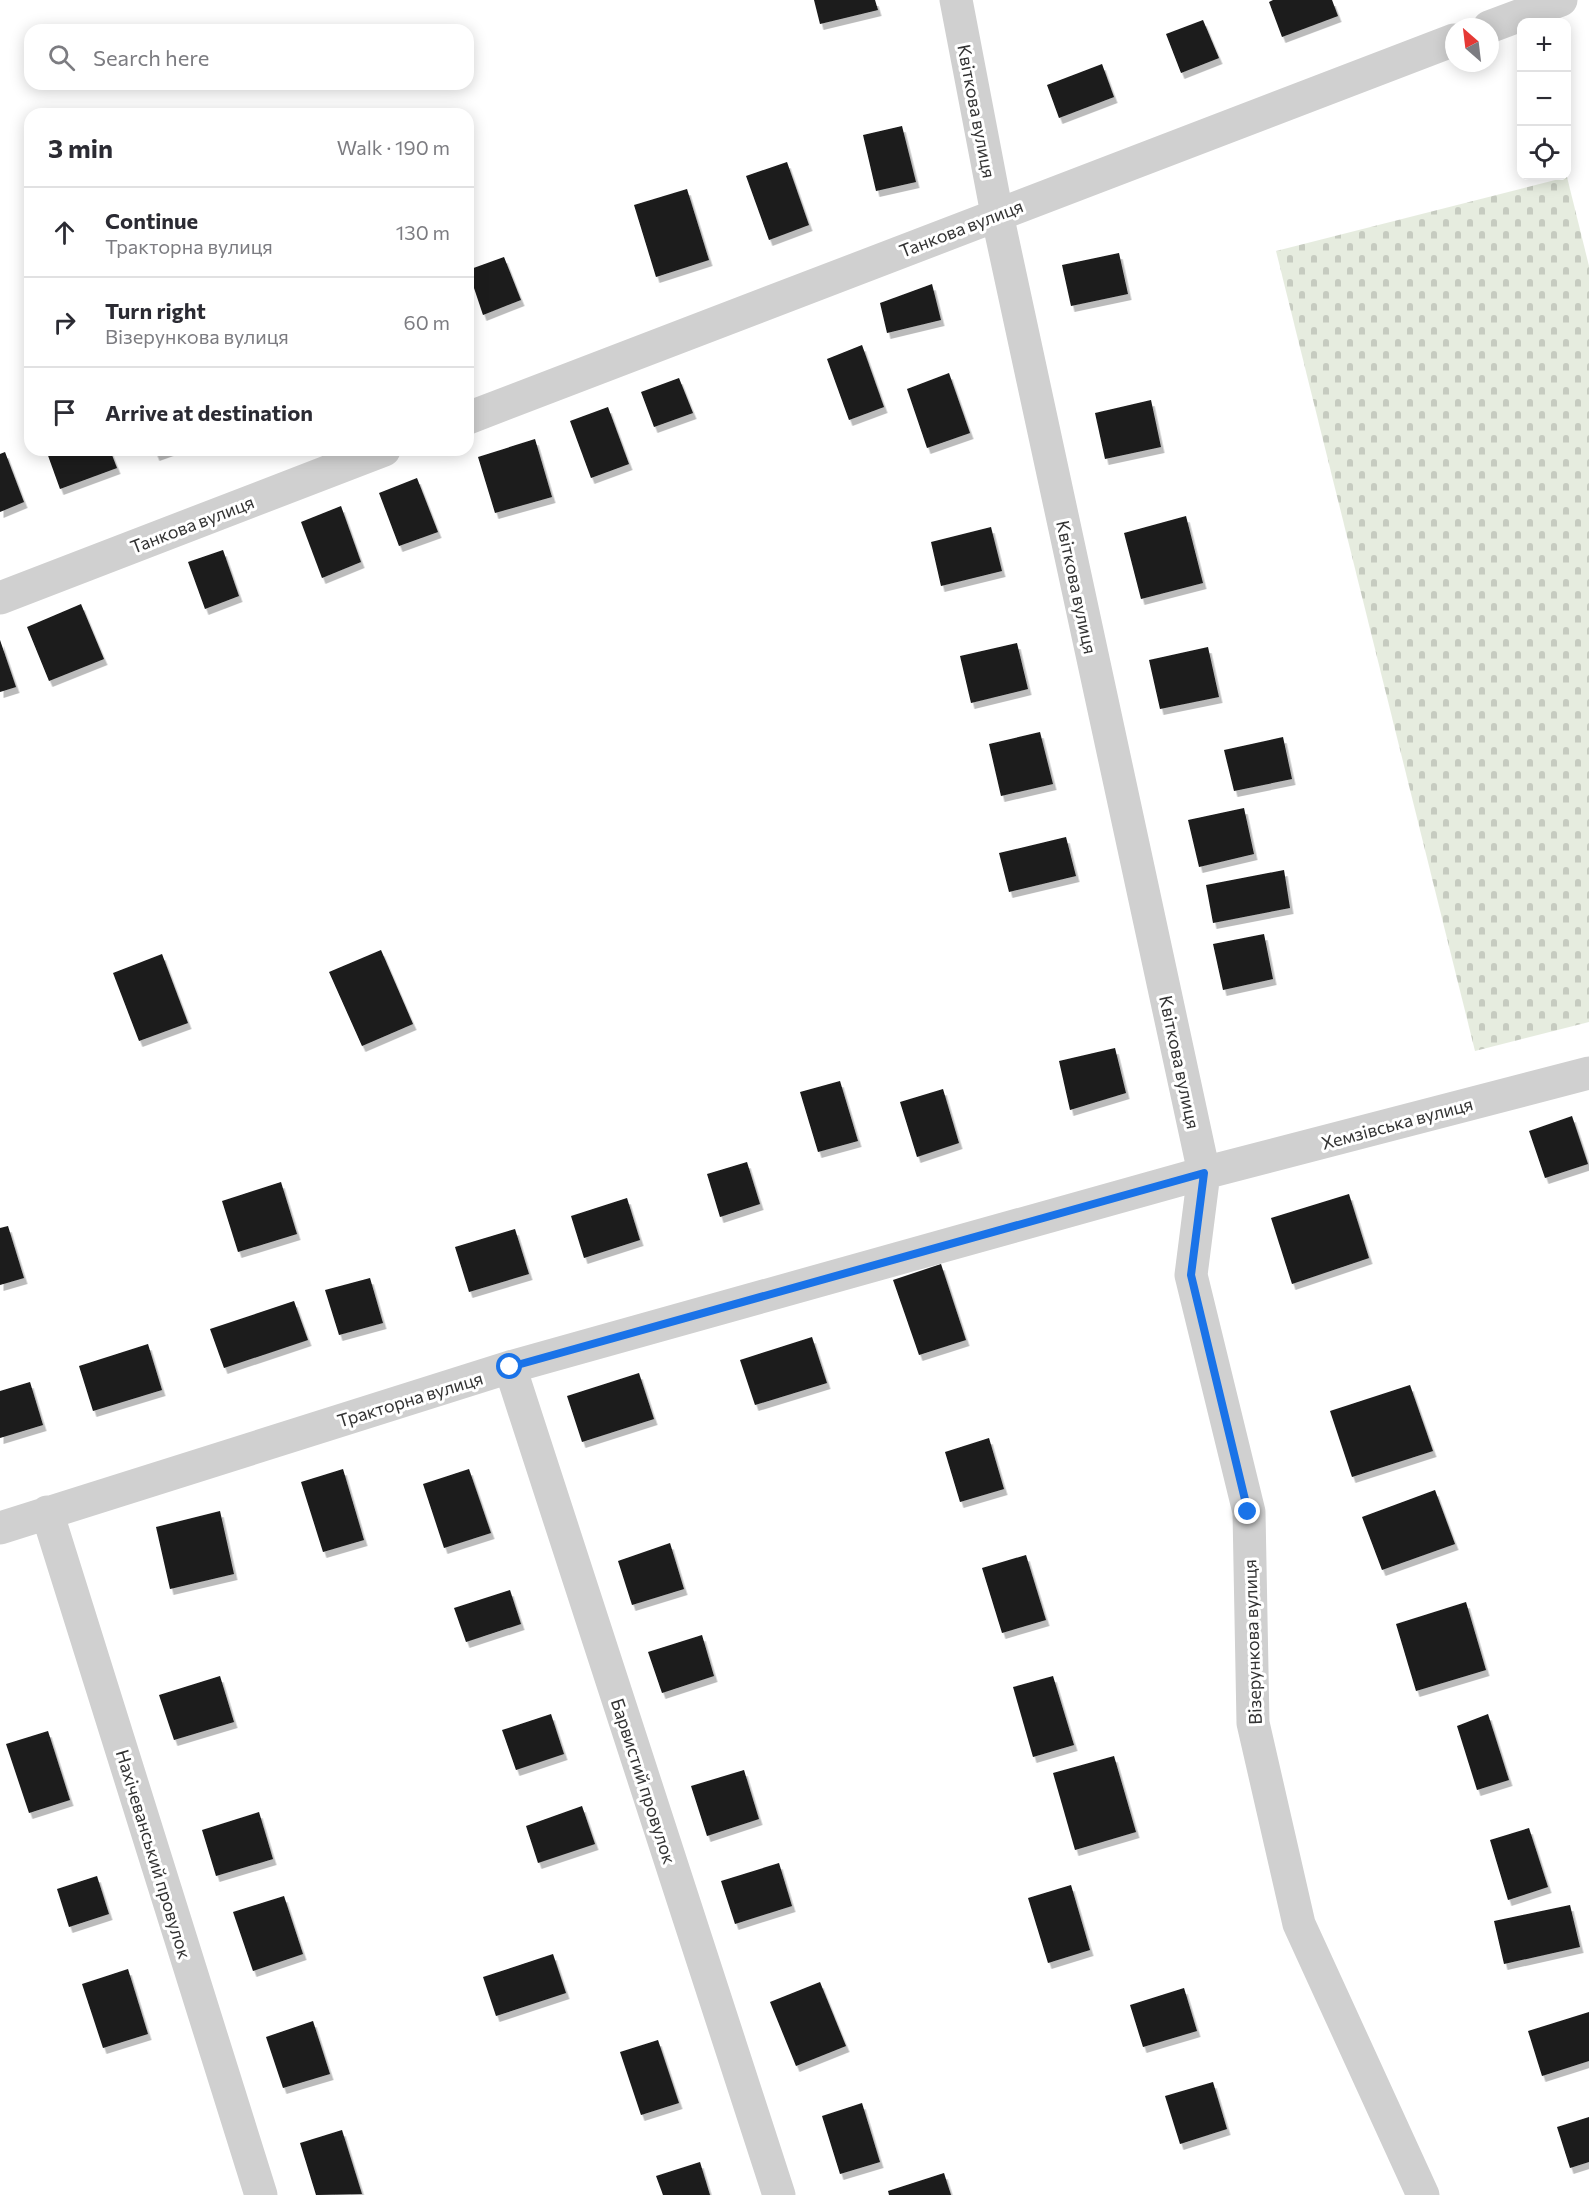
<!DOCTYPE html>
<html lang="en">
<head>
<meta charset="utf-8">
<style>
	body { margin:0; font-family:Commissioner,sans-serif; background:#f2f2f3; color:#2b2b33 }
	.controls { position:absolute; right:18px; top:18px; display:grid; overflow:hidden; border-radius:12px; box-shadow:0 3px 15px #0003 }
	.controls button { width:54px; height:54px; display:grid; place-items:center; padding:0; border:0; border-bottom:2px solid #e1e1e2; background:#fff; color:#2b2b33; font:30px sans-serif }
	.compass { position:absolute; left:1445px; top:18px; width:54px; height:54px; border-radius:50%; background:#fff; box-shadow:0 3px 15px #0003; rotate:332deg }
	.stop { position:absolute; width:18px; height:18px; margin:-14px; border:4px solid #1a73e8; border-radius:50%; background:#fff }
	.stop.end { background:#1a73e8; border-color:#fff; box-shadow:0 2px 6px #0008 }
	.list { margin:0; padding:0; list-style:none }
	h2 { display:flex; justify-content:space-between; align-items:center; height:78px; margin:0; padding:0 24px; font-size:26px }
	h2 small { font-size:20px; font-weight:400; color:#7c7c81 }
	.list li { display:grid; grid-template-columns:39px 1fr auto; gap:18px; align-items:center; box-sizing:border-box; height:90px; padding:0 24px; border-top:2px solid #e1e1e2 }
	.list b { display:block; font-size:22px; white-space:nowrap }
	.list p { margin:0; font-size:20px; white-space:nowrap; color:#7c7c81 }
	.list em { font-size:20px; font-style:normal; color:#7c7c81 }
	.icon { flex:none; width:33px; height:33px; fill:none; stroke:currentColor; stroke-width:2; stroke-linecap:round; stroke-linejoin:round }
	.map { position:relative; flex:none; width:1589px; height:2195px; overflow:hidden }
	.search { position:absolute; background:#fff; box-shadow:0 3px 15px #0003; left:24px; top:24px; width:450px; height:66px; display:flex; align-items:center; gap:15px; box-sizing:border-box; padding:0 21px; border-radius:18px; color:#7c7c81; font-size:22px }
	.panel { position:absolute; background:#fff; box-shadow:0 3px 15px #0003; left:24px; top:108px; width:450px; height:348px; border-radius:18px }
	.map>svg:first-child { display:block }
	.cemetery { fill:url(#cemetery-stones) }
	.building { fill:#1a1a1a; filter:url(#shadow) }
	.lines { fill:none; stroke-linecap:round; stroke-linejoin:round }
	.minor { stroke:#d0d0d0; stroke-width:33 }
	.route { stroke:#1a73e8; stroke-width:8 }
	.labels { text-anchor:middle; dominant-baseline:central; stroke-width:6; stroke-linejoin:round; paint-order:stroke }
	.street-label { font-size:18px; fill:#333; stroke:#fff }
</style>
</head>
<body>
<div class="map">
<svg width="1589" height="2195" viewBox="0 0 1589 2195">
	<defs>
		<pattern id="cemetery-stones" width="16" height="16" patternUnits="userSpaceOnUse" patternTransform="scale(1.5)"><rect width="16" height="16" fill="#e6ecdf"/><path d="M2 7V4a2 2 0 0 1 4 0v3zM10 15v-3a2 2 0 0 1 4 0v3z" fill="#c6cbc0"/></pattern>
		<filter id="shadow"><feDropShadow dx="3.5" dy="6" stdDeviation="0" flood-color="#0004"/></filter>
	</defs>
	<rect width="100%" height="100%" fill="#fff"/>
	<path class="cemetery" d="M1567,177L1589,266V1022L1475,1051L1276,251Z"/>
	<path class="building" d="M814,0H875L878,10L820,24Z
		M1273,0H1332L1338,16L1282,37L1269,2Z
		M1203,20L1219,58L1181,73L1166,34Z
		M1102,64L1114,97L1059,118L1047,85Z
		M902,126L916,182L876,191L863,135Z
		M787,162L809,225L769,240L746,176Z
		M687,189L709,260L656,277L634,205Z
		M1119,253L1128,294L1071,306L1062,265Z
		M504,257L521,300L483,315L468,270Z
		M932,284L941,320L887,333L880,303Z
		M862,345L884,407L849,420L827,359Z
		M949,373L970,433L927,448L907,389Z
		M679,378L693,413L654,427L641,392Z
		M1151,400L1161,447L1105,459L1095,413Z
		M608,407L629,464L591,478L570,421Z
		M535,439L552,497L495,513L478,457Z
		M46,450H110L117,468L60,489Z
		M154,450H170L156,455Z
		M5,452L24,502L0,512V454Z
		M417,478L438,532L399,546L379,493Z
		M341,506L361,562L322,578L301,522Z
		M1186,516L1203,583L1141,599L1124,533Z
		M991,527L1002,571L941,586L931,542Z
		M223,550L239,596L205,609L188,562Z
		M81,604L104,659L49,681L27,627Z
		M0,640L16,687L0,692Z
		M1017,643L1028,689L971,703L960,656Z
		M1208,647L1219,697L1160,709L1149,660Z
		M1040,732L1053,784L1001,796L989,744Z
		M1283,737L1292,779L1234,791L1224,750Z
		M1244,808L1254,854L1199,867L1188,820Z
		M1066,837L1076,876L1009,892L999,853Z
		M1284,870L1290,908L1213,923L1206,885Z
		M1264,934L1273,979L1223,990L1213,944Z
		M381,950L413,1024L362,1046L329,972Z
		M162,954L188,1023L139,1041L113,973Z
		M1115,1048L1126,1093L1070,1110L1059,1061Z
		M840,1081L858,1141L818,1152L800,1092Z
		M943,1089L959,1143L917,1157L900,1102Z
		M1572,1116L1588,1164L1545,1178L1529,1131Z
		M747,1162L760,1204L720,1217L707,1174Z
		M281,1182L297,1234L238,1252L222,1201Z
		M1349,1194L1369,1258L1292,1284L1271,1218Z
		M627,1198L640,1240L584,1258L571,1216Z
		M8,1226L24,1278L0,1285V1228Z
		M515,1229L529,1274L469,1292L455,1247Z
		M941,1264L966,1340L919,1355L893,1280Z
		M370,1278L383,1323L339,1335L325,1290Z
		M294,1301L308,1340L224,1368L210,1329Z
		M812,1337L827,1383L755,1405L740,1360Z
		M148,1344L162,1390L93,1411L79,1366Z
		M639,1373L654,1419L582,1442L567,1396Z
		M30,1382L43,1425L0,1438V1391Z
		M1410,1385L1433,1451L1352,1477L1330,1411Z
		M989,1438L1004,1489L960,1502L945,1452Z
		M343,1469L364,1540L323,1552L301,1482Z
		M469,1469L491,1533L444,1548L423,1484Z
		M1435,1490L1455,1544L1382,1570L1362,1517Z
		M220,1511L234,1574L170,1589L156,1527Z
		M670,1543L684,1589L632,1605L618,1561Z
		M1026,1555L1046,1620L1002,1633L982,1568Z
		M510,1590L521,1624L466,1642L454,1608Z
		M1466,1602L1486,1670L1416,1691L1396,1624Z
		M702,1635L714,1676L662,1693L648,1652Z
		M220,1676L234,1722L174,1740L159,1695Z
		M1053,1676L1074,1745L1033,1757L1013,1687Z
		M551,1714L564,1754L516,1770L502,1730Z
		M1488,1714L1509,1780L1477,1790L1457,1726Z
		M48,1731L70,1800L29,1813L6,1744Z
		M1114,1756L1136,1832L1075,1850L1053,1773Z
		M744,1770L759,1819L707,1836L691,1786Z
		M582,1806L595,1844L538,1863L526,1826Z
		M259,1812L273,1859L216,1876L202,1830Z
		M1529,1828L1548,1887L1508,1900L1490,1840Z
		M779,1863L792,1906L735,1924L721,1881Z
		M97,1876L109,1914L69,1927L57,1889Z
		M1071,1885L1090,1950L1048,1963L1028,1898Z
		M284,1896L303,1954L253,1971L233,1912Z
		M1570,1905L1580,1947L1504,1964L1494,1921Z
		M553,1954L566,1993L496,2016L483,1977Z
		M128,1969L148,2034L103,2048L82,1984Z
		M820,1982L846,2046L796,2066L770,2002Z
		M1184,1988L1197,2031L1143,2047L1130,2005Z
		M1589,2012V2061L1542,2076L1528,2031Z
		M313,2021L330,2074L283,2088L266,2037Z
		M658,2040L679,2103L641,2115L620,2052Z
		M1213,2082L1227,2129L1180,2144L1165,2096Z
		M862,2103L880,2162L840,2174L822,2116Z
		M1589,2117V2162L1570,2168L1557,2127Z
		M342,2130L362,2194L316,2195L300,2143Z
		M700,2162L710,2195H663L656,2176Z
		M944,2173L951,2195H889L888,2191Z"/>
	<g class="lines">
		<path class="minor" d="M956,0L997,214L1204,1173L1191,1275L1249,1512L1253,1723L1299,1924L1423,2195
			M1489,27L1561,0
			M468,418L1454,40
			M0,598L384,450
			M510,1367L779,2195
			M47,1512L261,2195
			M0,1528L510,1367L1204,1173L1589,1073"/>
	</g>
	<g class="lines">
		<path class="route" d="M510,1367L1204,1173L1191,1275L1248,1512"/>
	</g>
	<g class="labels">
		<g class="street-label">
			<text transform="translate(977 111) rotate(79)">Квіткова вулиця</text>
			<text transform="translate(961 228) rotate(-21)">Танкова вулиця</text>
			<text transform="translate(192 524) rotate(-21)">Танкова вулиця</text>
			<text transform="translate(1077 587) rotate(78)">Квіткова вулиця</text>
			<text transform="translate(1180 1062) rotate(78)">Квіткова вулиця</text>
			<text transform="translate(1397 1123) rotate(-15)">Хемзівська вулиця</text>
			<text transform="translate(410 1399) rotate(-17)">Тракторна вулиця</text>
			<text transform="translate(1252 1642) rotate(-92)">Візерункова вулиця</text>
			<text transform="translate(644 1781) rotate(72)">Барвистий провулок</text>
			<text transform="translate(154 1854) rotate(73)">Нахічеванський провулок</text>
		</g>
	</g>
</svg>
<div class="controls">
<button>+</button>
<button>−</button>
<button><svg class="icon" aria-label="locate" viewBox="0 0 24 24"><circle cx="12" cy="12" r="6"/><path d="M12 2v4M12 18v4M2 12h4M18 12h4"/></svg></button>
</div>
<svg class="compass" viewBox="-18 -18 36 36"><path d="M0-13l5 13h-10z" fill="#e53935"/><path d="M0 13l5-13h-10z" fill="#7c7c81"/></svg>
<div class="stop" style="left:510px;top:1367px"></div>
<div class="stop end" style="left:1248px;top:1512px"></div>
<div class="search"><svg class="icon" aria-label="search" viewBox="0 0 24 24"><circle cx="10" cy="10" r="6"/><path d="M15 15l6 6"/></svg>Search here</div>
<section class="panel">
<h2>3 min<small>Walk · 190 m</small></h2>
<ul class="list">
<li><svg class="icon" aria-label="ahead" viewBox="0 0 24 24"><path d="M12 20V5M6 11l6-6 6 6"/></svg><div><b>Continue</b><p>Тракторна вулиця</p></div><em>130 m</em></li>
<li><svg class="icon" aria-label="right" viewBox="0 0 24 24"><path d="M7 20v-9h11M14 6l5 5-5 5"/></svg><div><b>Turn right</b><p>Візерункова вулиця</p></div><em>60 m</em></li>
<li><svg class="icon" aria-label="arrive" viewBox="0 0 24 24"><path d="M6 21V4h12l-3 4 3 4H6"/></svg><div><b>Arrive at destination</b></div></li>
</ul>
</section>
</div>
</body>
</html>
